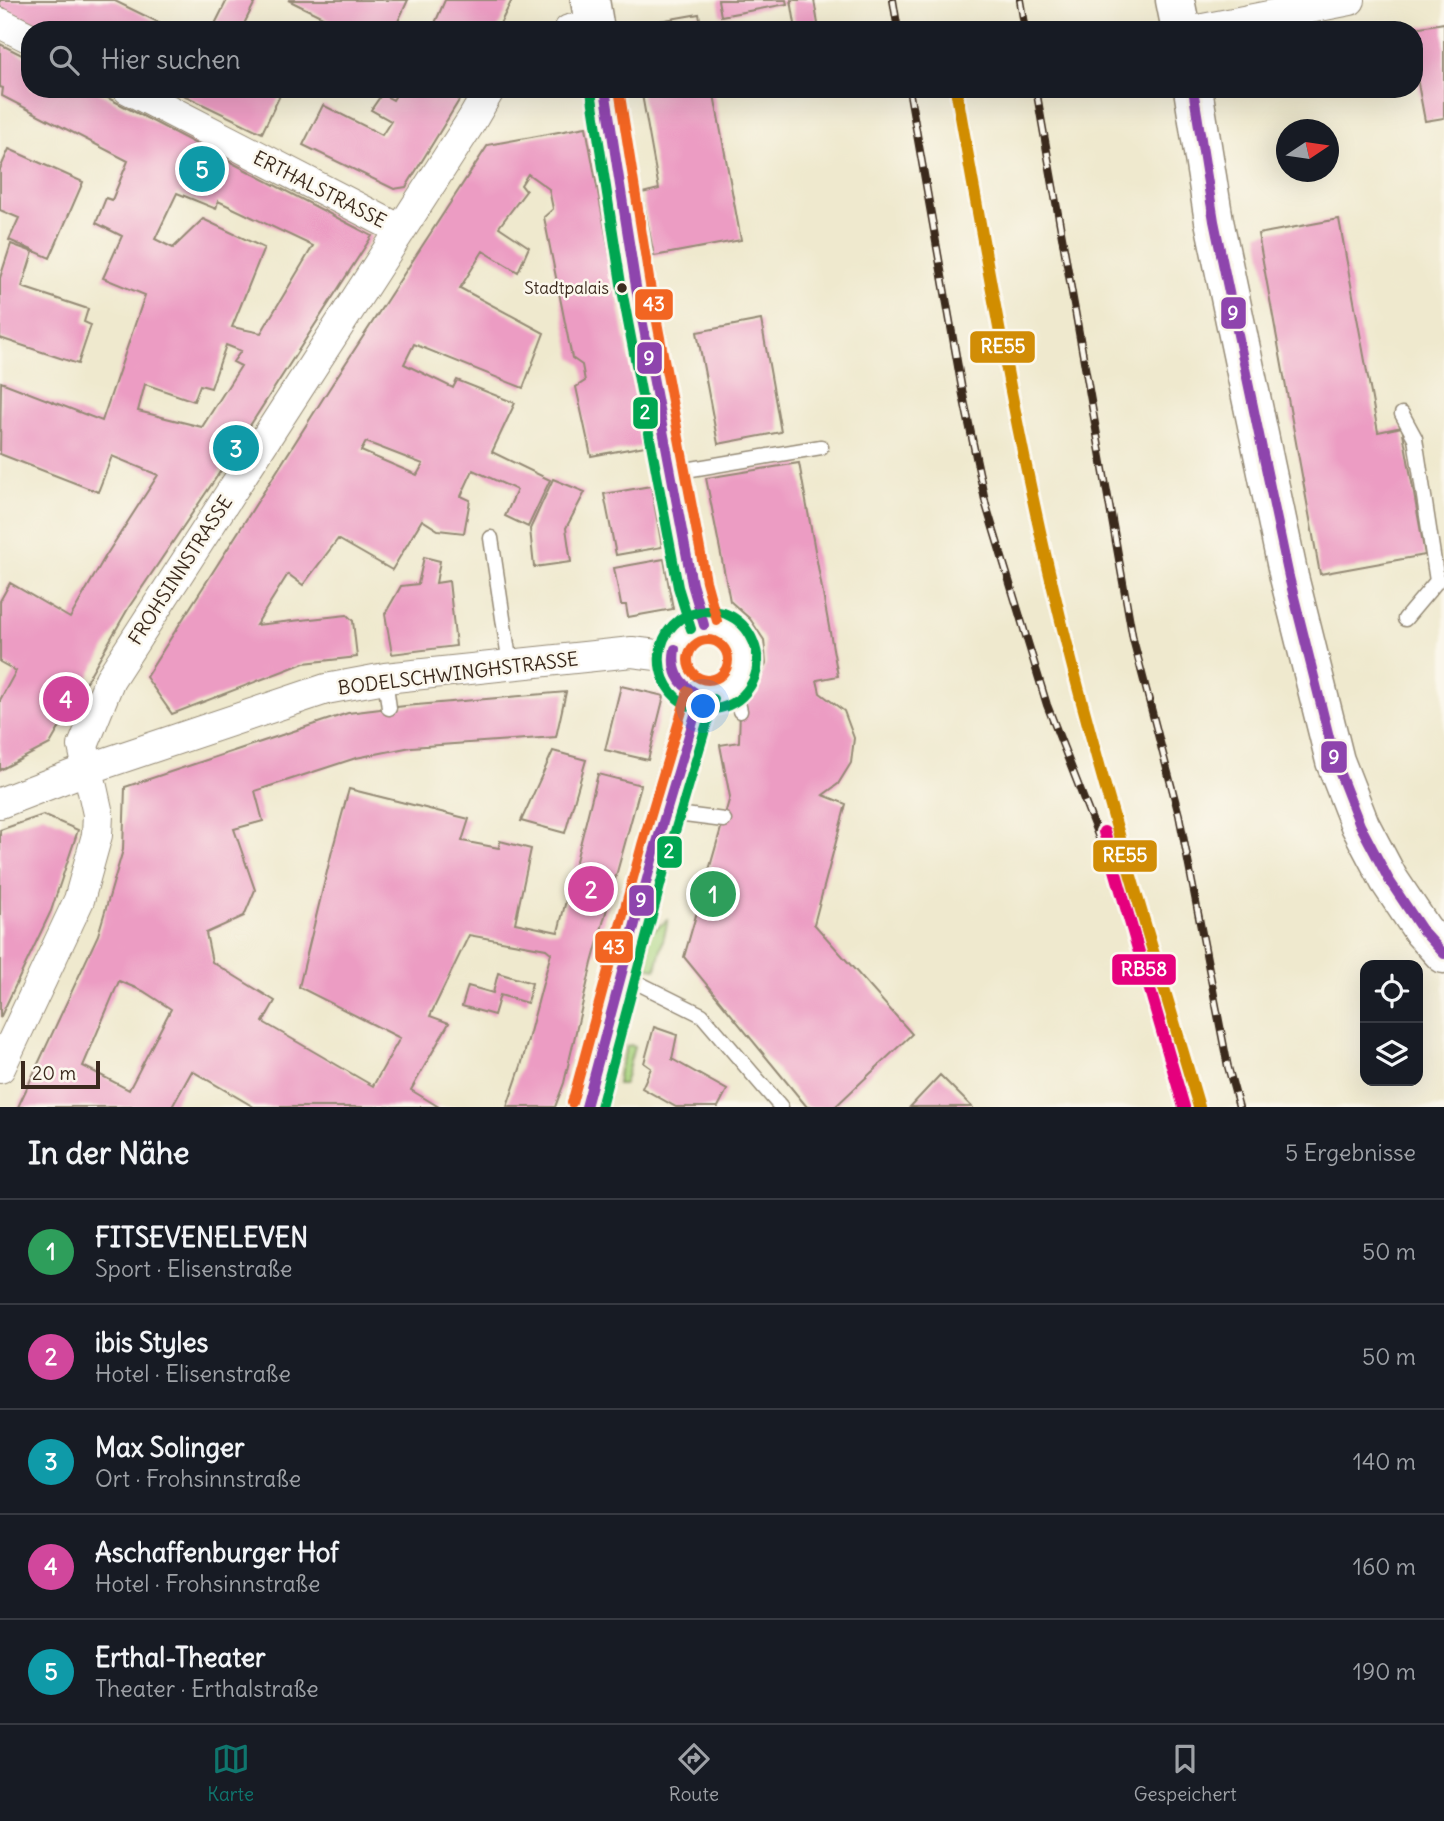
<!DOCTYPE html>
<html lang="de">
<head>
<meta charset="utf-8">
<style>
	body { margin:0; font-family:Delius,sans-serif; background:#20242c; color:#f1f3f6 }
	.controls { position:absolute; right:21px; bottom:21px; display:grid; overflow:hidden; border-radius:14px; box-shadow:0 7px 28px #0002 }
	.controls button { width:63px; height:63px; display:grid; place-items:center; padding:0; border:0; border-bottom:2px solid #363941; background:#171b24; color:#f1f3f6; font:35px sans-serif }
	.compass { position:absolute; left:1276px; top:119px; width:63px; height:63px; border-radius:50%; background:#171b24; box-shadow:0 7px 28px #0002; rotate:77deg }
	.scale { position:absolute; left:21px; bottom:18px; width:79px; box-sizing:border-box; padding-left:7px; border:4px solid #3b2a1e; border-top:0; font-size:19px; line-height:24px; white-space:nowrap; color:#3b2a1e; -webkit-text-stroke:5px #fbf7ec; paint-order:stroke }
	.you { position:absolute; left:704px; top:707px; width:24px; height:24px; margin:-18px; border:5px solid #fff; border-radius:50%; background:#1a73e8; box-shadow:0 0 0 10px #1a73e833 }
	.badge { display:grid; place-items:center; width:46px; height:46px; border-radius:50%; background:#0f766e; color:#fff; font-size:23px; font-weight:700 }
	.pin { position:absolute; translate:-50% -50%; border:4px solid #fff; box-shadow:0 2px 7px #0006 }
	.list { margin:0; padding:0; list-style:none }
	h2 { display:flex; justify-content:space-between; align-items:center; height:91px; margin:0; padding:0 28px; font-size:30px }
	h2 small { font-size:23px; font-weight:400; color:#9ea1a6 }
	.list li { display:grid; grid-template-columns:46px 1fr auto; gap:21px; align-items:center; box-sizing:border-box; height:105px; padding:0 28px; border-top:2px solid #363941 }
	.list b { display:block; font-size:26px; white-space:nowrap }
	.list p { margin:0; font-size:23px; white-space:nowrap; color:#9ea1a6 }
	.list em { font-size:23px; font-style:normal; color:#9ea1a6 }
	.icon { flex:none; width:38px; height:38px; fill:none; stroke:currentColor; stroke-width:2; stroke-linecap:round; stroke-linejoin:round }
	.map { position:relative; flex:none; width:1444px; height:1107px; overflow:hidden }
	.search { position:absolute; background:#171b24; box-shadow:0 7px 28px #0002; left:21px; right:21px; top:21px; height:77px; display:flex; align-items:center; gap:18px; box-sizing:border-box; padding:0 24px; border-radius:28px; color:#9ea1a6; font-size:26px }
	.sheet { height:616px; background:#171b24 }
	nav { display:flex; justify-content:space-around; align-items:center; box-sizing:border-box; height:98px; border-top:2px solid #363941; background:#171b24; font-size:19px; color:#9ea1a6 }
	nav a { display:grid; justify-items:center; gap:4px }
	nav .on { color:#0f766e }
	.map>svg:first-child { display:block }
	.green { fill:#aad581; stroke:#728050; stroke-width:2 }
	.building { fill:#ec9cc3; fill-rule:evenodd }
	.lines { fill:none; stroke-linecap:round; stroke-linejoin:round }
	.lane-casing { stroke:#958a76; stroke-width:17 }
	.street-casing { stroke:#958a76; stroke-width:32 }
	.secondary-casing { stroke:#958a76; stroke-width:41 }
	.primary-casing { stroke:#958a76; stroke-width:41 }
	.lane { stroke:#fff; stroke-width:14 }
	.street { stroke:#fff; stroke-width:30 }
	.secondary { stroke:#fff; stroke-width:38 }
	.primary { stroke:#fff; stroke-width:38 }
	.rail-casing { stroke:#3b2a1e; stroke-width:8 }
	.rail { stroke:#fbf7ec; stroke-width:5; stroke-dasharray:16; stroke-linecap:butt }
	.bus-1-casing { stroke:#fbf7ec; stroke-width:16 }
	.bus-2-casing { stroke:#fbf7ec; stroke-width:16 }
	.bus-3-casing { stroke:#fbf7ec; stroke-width:16 }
	.bus-1 { stroke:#8e44ad; stroke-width:10 }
	.bus-2 { stroke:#00a651; stroke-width:10 }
	.bus-3 { stroke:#f26522; stroke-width:10 }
	.rail-1-casing { stroke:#fbf7ec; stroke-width:18 }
	.rail-2-casing { stroke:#fbf7ec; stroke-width:18 }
	.rail-1 { stroke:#d18d06; stroke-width:12 }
	.rail-2 { stroke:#e5007d; stroke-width:12 }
	.bus-dot { fill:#3b2a1e; stroke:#fbf7ec; stroke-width:2.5 }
	.labels { text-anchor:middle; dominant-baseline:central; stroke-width:5; stroke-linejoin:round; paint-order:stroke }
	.bus-label { font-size:17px; fill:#3b2a1e; stroke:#fbf7ec; text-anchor:end }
	.street-label { font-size:19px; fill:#3b2a1e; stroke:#fbf7ec }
	.line-badge { stroke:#fbf7ec; stroke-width:2.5 }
	.badge-label { font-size:19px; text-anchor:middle; font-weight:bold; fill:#fff }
</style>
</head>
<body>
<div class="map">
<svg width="1444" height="1107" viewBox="0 0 1444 1107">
	<rect width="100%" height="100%" fill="#fbf7ec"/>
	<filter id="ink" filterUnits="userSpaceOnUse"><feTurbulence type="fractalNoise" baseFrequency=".0143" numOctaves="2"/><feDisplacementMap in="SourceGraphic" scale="14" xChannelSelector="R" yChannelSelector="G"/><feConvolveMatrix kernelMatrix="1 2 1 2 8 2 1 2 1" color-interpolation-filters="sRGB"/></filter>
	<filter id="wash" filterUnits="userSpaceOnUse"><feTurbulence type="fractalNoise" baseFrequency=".00686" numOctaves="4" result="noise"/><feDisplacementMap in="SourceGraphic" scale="28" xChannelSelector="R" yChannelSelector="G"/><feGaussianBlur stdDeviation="1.57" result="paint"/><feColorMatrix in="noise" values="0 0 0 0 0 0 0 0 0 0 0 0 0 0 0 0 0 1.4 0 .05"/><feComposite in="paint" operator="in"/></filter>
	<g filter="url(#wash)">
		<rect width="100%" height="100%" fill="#efe9ce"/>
		<path class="green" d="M668,920L656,969L640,966L647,932L655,929Z
			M631,1045L634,1047L624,1084H617L619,1070L627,1046Z"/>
		<g id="blocks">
			<path class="building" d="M0,0H113L174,30H48L0,7Z
				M227,0H256L241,30H212Z
				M288,0H408L394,30H349Z
				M445,0H512L497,30H432Z
				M718,0H786L787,4L721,16Z
				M791,0H814L819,30H796Z
				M699,14L702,30H632L631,26Z
				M1444,23V118L1425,121L1414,62V28Z
				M0,44L30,59V89H91L372,236L224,466L129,607L50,744L0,770V700L16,671L0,662V601L10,583L70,618L105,557L158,475L112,456L98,492L0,454L1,382L102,421L145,295L103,278L122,236L96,223L106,198L112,200L128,161L2,96L3,88L0,87ZM177,193L216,209L218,201L313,246L261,333L232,327L264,248L203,219L173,248L155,239ZM226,345L241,351L233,362L241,366L202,427L138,411L145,384L194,401L200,385L211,388Z
				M171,89H283L262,133Z
				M400,89H466L406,187L394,189L303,145L323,105L382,135L391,121L371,110L382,94L393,100Z
				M641,89H713L741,240L654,256L642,193L659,189Z
				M586,127L645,446L591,456L576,387L585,381L582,365L572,358L544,217L553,209L549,189L528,174L521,185L526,191L499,227L529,247L518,272L483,251L460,288L544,333L523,388L414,344L404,364L453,388L457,380L515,403L492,452L550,480L528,527L505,516L517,490L473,470L461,496L470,500L464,533L438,530L422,520L392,570L338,539L303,585L288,574L256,625L347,615L353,621L357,657L304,663L172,714L146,677L338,375L488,145ZM366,442L423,464L417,475L361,451Z
				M9,149L83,182L50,258L9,240L19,218L0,210V169Z
				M1339,219L1378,432L1402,427L1425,555L1320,574L1258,234Z
				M11,244L33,252L22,287L88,309L84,322L91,325L78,364L0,338V278Z
				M761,320L781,432L718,444L697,332Z
				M799,463L838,676L817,680L820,693L844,711L854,738L851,763L838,784L823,795L846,804L814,924L912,1034L835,1107H807L684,957L730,797L720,745L739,742L740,711L759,682L766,663L764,640L750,619L730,601L706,478Z
				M553,479L585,492L566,528L571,562L534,567L530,529Z
				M651,486L662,547L616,555L604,494Z
				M424,557L440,561L436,583L449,581L456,646L392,654L385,614L401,586L418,584Z
				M664,559L673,609L628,617L626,605H621L614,568Z
				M621,686L664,696L648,760L605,750Z
				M566,692L556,737L411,747L356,758L255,791L263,821L234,829L255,890L244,916L206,933L212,962L275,1001L263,1022L373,1086L400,1038L299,987L332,851L349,789L469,819L462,841L499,848L500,841L531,849L515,923L558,932L598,774L641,785L592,963L564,1083L555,1107H507L521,1066L551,953L546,949L469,935L430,1016L449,1023L411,1090L439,1107H254L192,1071L172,1107H18L98,935L123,850L125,787L348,713L405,706ZM119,981L143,991L171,1009L129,1090L83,1066Z
				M553,751L586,760L565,833L521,821Z
				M43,815L78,830L51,911L0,1018V830Z
				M1123,966L1124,976L1116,977L1115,967Z
				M498,973L532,983L527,1003L500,995L494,1015L462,1006L468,986L493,993Z
				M654,1027L677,1035L672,1059L727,1090L718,1107H676L642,1088L651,1068L644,1063Z
				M940,1075L972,1107H910Z"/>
		</g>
	</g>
	<g filter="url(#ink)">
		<use href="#blocks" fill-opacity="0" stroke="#958a76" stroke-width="2"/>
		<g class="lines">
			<g class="lane-casing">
				<path id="lane" d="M1402,414L1415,438L1437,581L1405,619
					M674,472L821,447
					M491,538L510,665
					M385,678L389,708
					M734,685L740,711
					M669,813L724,820
					M624,976L702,1015L781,1107"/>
			</g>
			<g class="street-casing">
				<path id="street" d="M0,23L30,38
					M569,30L594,24
					M1198,30L1350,0
					M128,89L401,230
					M0,803L88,769L83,746L110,679L472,120L490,89
					M0,1068L79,900L97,835L98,814L88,769L326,689L385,678L632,652L673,657"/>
			</g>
			<g class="secondary-casing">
				<path id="secondary" d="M590,0L595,30
					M605,89L636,287L692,584L704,625
					M673 660a35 35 0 1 1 70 0a35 35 0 1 1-70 0Z
					M586,1107C624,969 657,831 701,695"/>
			</g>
			<g class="primary-casing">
				<path id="primary" d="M1175,0L1181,30
					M1193,89L1214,221L1289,577L1335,761L1360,825L1389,880L1423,931L1444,954"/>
			</g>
			<use href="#lane" class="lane"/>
			<use href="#street" class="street"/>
			<use href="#secondary" class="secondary"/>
			<use href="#primary" class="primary"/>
			<g class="rail-casing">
				<path id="rail" d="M893,0L898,30
					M1020,0L1025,30
					M909,89L963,395L986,505L1047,705L1153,976L1194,1088
					M1036,89L1133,639L1179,815L1228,1067L1239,1107"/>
			</g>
			<use href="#rail" class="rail"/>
			<g class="bus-1-casing">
				<path id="bus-1" d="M605,89L636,287L692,584L704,625
					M1193,89L1214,221L1289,577L1335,761L1360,825L1389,880L1423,931L1444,954
					M675,649C672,669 678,683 696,693
					M675,649C671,669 677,685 696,693
					M586,1107L655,849L701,695"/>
			</g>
			<g class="bus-2-casing">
				<path id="bus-2" d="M591,91L622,290L678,587L691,629
					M700,612C693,614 686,615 680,619C639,650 665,717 716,709C733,706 745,697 753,681C765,656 751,624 726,614C720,611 712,612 705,611
					M601,1107L669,852L714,699"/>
			</g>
			<g class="bus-3-casing">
				<path id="bus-3" d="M619,89L650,285L706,581L717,621
					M688 660a20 20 0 1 1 40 0a20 20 0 1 1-40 0Z
					M572,1103L642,845L688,691"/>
			</g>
			<use href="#bus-1" class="bus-1"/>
			<use href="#bus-2" class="bus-2"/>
			<use href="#bus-3" class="bus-3"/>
			<g class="rail-1-casing">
				<path id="rail-1" d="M956,89C983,239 1008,388 1041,536C1084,729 1144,918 1199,1107"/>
			</g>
			<g class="rail-2-casing">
				<path id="rail-2" d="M1104,832L1184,1107"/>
			</g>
			<use href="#rail-1" class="rail-1"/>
			<use href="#rail-2" class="rail-2"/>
		</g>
	</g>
	<circle class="bus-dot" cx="622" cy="288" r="6"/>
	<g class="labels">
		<g class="bus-label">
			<text x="609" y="288">Stadtpalais</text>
		</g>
		<g class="street-label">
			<text transform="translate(320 189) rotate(27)">ERTHALSTRASSE</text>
			<text transform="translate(180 570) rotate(-57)">FROHSINNSTRASSE</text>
			<text transform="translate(458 673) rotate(-7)">BODELSCHWINGHSTRASSE</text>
		</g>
	</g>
	<g class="line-badge">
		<rect x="634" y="288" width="40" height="33" rx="7" fill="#f26522"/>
		<rect x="1220" y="296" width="27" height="34" rx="7" fill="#8e44ad"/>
		<rect x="969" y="330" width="67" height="34" rx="7" fill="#d18d06"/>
		<rect x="636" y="341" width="27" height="34" rx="7" fill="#8e44ad"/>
		<rect x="632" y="396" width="27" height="34" rx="7" fill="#00a651"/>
		<rect x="1320" y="740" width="28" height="34" rx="7" fill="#8e44ad"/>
		<rect x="656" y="835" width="27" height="34" rx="7" fill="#00a651"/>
		<rect x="1092" y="839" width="66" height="34" rx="7" fill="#d18d06"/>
		<rect x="628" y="884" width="27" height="33" rx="7" fill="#8e44ad"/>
		<rect x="594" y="930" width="40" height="34" rx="7" fill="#f26522"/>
		<rect x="1111" y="953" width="66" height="33" rx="7" fill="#e5007d"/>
	</g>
	<g class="badge-label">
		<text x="654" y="311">43</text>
		<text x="1233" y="320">9</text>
		<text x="1003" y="353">RE55</text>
		<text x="649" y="365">9</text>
		<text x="645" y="419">2</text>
		<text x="1334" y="764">9</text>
		<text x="669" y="858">2</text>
		<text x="1125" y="862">RE55</text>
		<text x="641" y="907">9</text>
		<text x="614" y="954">43</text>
		<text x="1144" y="976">RB58</text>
	</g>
</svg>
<div class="controls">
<button><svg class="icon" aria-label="locate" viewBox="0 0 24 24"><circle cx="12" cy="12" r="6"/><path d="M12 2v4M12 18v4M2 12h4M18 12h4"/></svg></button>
<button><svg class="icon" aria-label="layers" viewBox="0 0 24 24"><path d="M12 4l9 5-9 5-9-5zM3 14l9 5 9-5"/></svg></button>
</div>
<svg class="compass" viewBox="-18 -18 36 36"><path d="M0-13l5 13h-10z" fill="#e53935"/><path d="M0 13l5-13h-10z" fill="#9ea1a6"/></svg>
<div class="scale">20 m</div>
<div class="you"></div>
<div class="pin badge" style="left:713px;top:894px;background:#2e9e5b">1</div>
<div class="pin badge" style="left:591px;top:889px;background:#d1479c">2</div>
<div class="pin badge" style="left:236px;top:448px;background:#0f9aa8">3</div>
<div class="pin badge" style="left:66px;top:699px;background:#d1479c">4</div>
<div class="pin badge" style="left:202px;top:169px;background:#0f9aa8">5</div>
<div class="search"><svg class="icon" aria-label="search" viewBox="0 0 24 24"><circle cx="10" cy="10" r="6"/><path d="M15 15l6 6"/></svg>Hier suchen</div>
</div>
<section class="sheet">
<h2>In der Nähe<small>5 Ergebnisse</small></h2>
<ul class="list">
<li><span class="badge" style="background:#2e9e5b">1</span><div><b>FITSEVENELEVEN</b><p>Sport · Elisenstraße</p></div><em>50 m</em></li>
<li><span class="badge" style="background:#d1479c">2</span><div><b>ibis Styles</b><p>Hotel · Elisenstraße</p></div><em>50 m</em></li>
<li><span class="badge" style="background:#0f9aa8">3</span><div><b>Max Solinger</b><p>Ort · Frohsinnstraße</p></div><em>140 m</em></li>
<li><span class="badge" style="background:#d1479c">4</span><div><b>Aschaffenburger Hof</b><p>Hotel · Frohsinnstraße</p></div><em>160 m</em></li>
<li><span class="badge" style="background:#0f9aa8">5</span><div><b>Erthal-Theater</b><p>Theater · Erthalstraße</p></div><em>190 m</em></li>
</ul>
</section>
<nav>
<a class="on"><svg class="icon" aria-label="map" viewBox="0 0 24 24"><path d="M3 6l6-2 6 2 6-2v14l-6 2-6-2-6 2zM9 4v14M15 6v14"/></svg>Karte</a>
<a><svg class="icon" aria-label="directions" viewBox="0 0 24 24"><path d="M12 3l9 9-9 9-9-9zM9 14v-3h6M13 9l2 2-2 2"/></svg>Route</a>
<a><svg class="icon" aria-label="saved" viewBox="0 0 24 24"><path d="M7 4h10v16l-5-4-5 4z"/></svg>Gespeichert</a>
</nav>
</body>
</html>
